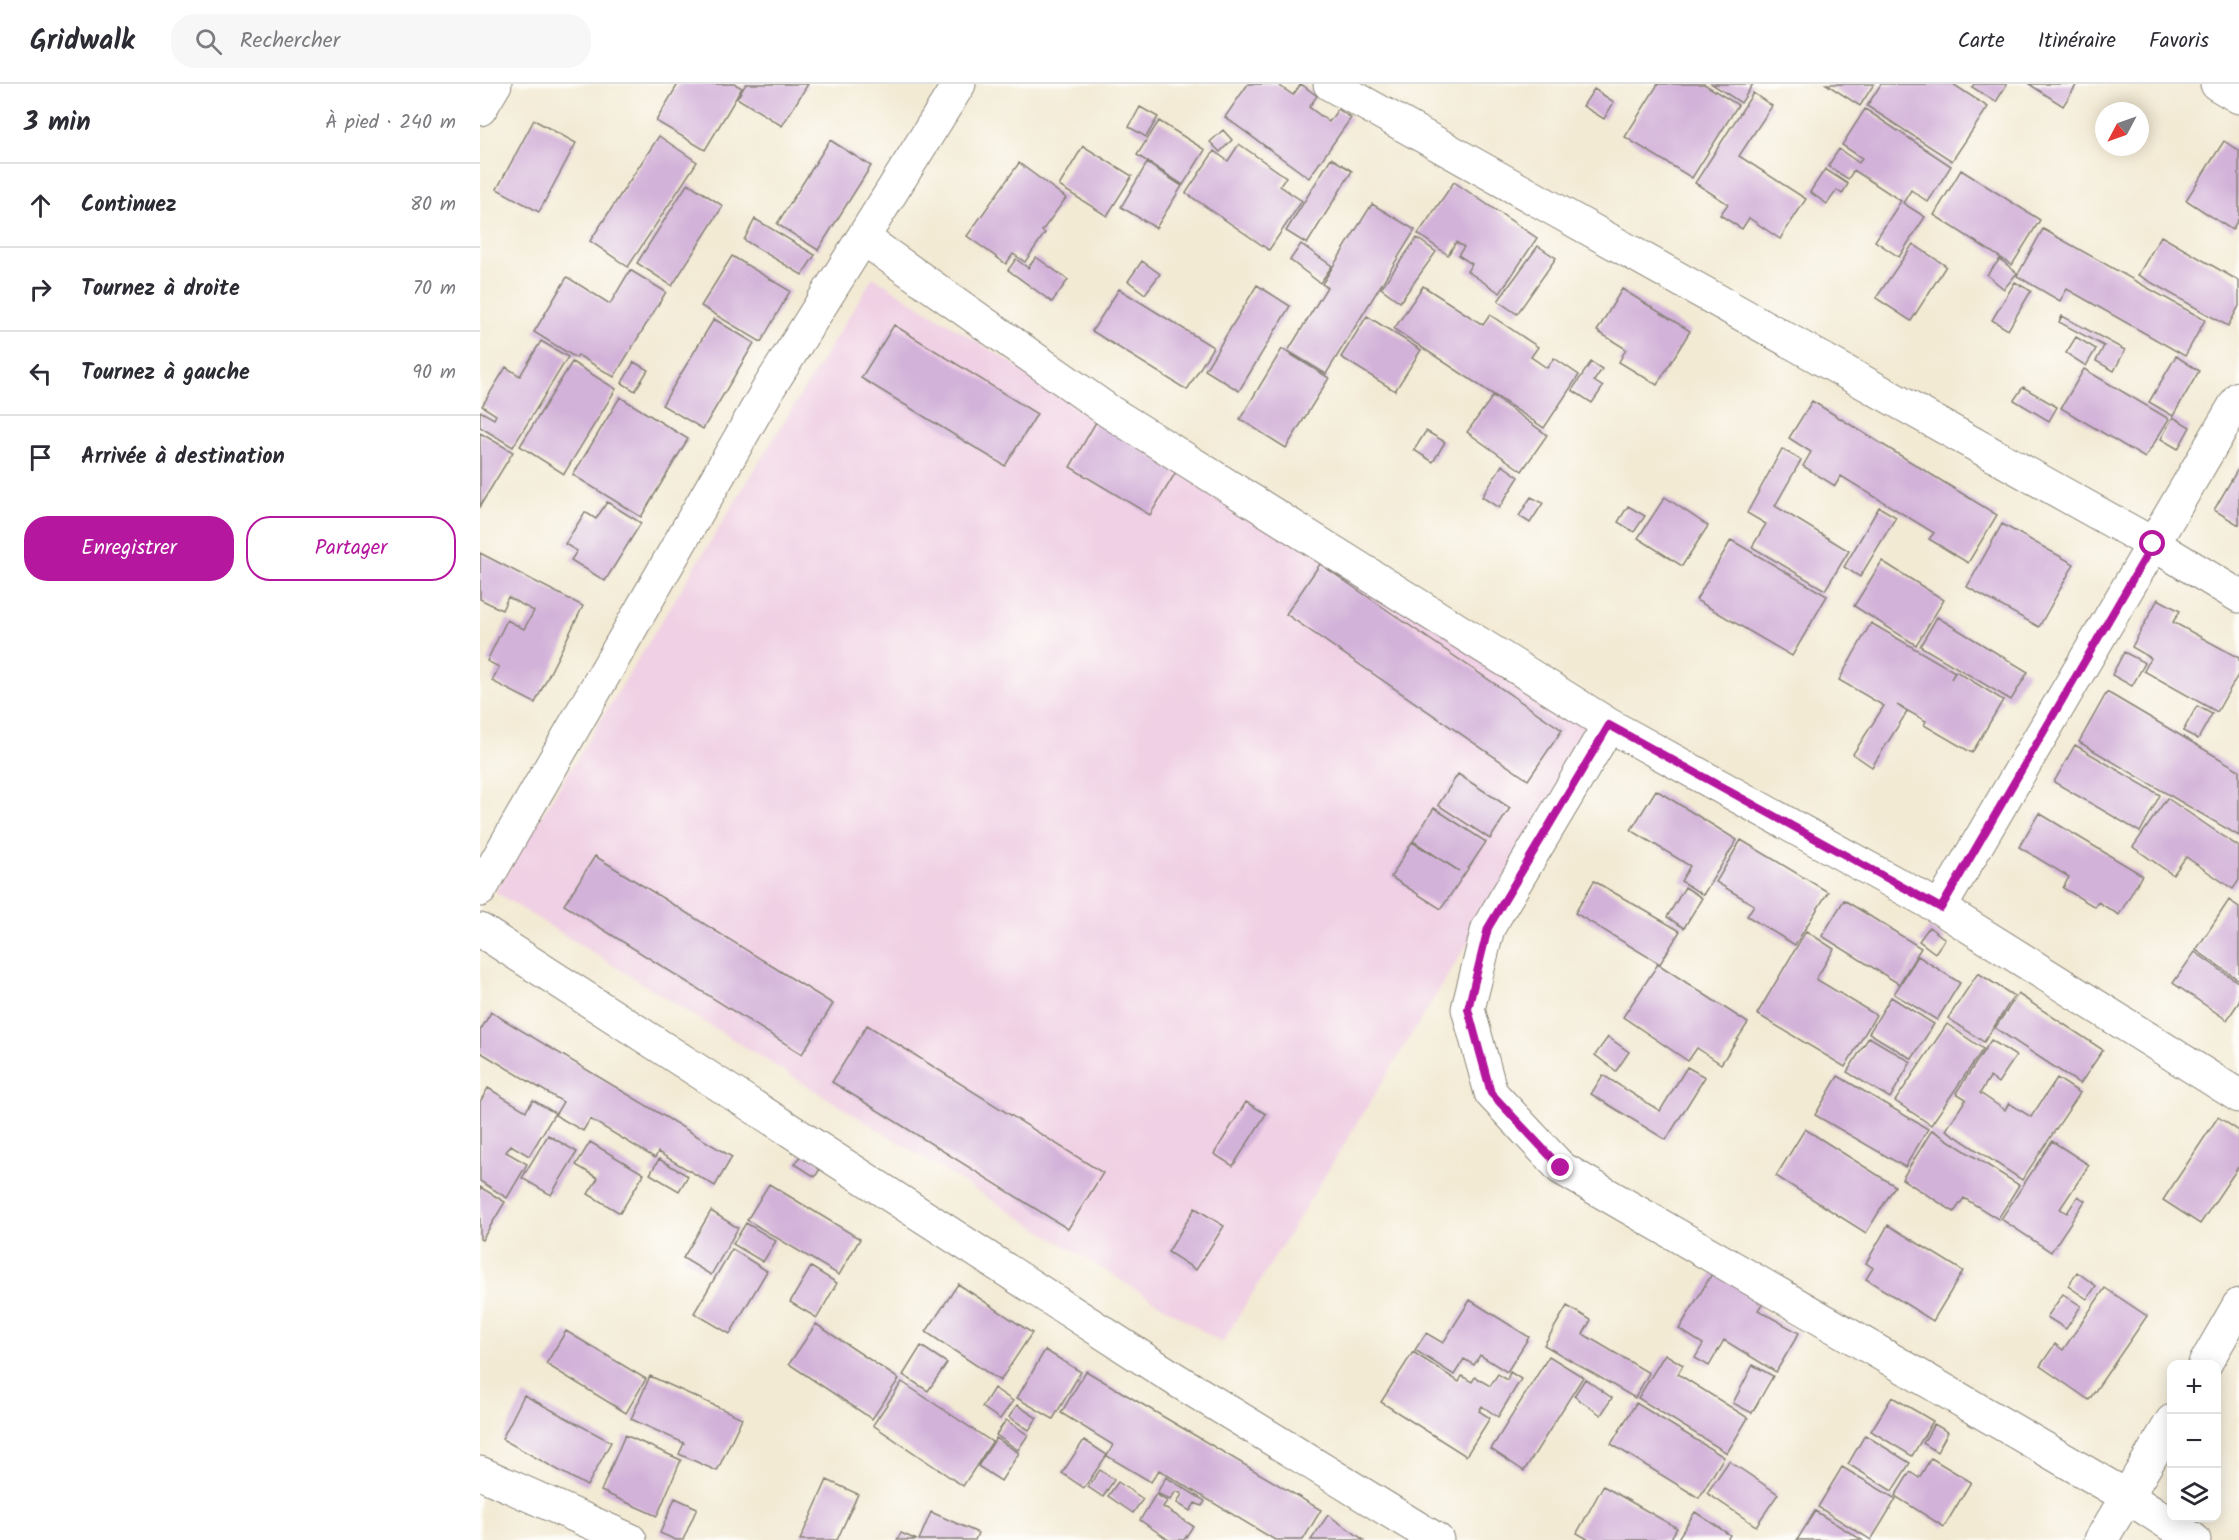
<!DOCTYPE html>
<html lang="fr">
<head>
<meta charset="utf-8">
<style>
	body { margin:0; font-family:Kalam,sans-serif; background:#f7f7f7; color:#2b2b33 }
	.controls { position:absolute; right:18px; bottom:18px; display:grid; overflow:hidden; border-radius:12px; box-shadow:0 3px 15px #0003 }
	.controls button { width:54px; height:54px; display:grid; place-items:center; padding:0; border:0; border-bottom:2px solid #e1e1e2; background:#fff; color:#2b2b33; font:30px sans-serif }
	.compass { position:absolute; left:1615px; top:18px; width:54px; height:54px; border-radius:50%; background:#fff; box-shadow:0 3px 15px #0003; rotate:229deg }
	.stop { position:absolute; width:18px; height:18px; margin:-14px; border:4px solid #b5179e; border-radius:50%; background:#fff }
	.stop.end { background:#b5179e; border-color:#fff; box-shadow:0 2px 6px #0008 }
	.list { margin:0; padding:0; list-style:none }
	h2 { display:flex; justify-content:space-between; align-items:center; height:78px; margin:0; padding:0 24px; font-size:26px }
	h2 small { font-size:20px; font-weight:400; color:#7c7c81 }
	.list li { display:grid; grid-template-columns:39px 1fr auto; gap:18px; align-items:center; box-sizing:border-box; height:84px; padding:0 24px; border-top:2px solid #e1e1e2 }
	.list b { display:block; font-size:22px; white-space:nowrap }
	.list em { font-size:20px; font-style:normal; color:#7c7c81 }
	.actions { display:flex; gap:12px; padding:18px 24px }
	.actions a { flex:1; padding:14px 0; border:2px solid #b5179e; border-radius:24px; text-align:center; font-size:21px; color:#b5179e }
	.actions .main { background:#b5179e; color:#fff }
	.icon { flex:none; width:33px; height:33px; fill:none; stroke:currentColor; stroke-width:2; stroke-linecap:round; stroke-linejoin:round }
	.map { position:relative; flex:none; width:1759px; height:1456px; overflow:hidden }
	header { display:flex; align-items:center; gap:36px; box-sizing:border-box; height:84px; padding:0 30px; background:#fff; border-bottom:2px solid #e1e1e2 }
	header strong { font-size:28px }
	nav { display:flex; gap:33px; margin-inline-start:auto; font-size:21px }
	.search { width:420px; height:54px; background:#f7f7f7; display:flex; align-items:center; gap:15px; box-sizing:border-box; padding:0 21px; border-radius:24px; color:#7c7c81; font-size:22px }
	main { display:flex }
	aside { flex:1; background:#fff }
	.map>svg:first-child { display:block }
	.built { fill:#f0d0e4 }
	.building { fill:#d3b2d9 }
	.lines { fill:none; stroke-linecap:round; stroke-linejoin:round }
	.minor-casing { stroke:#888378; stroke-width:35 }
	.minor { stroke:#fff; stroke-width:33 }
	.route { stroke:#b5179e; stroke-width:8 }
</style>
</head>
<body>
<header>
<strong>Gridwalk</strong>
<div class="search"><svg class="icon" aria-label="search" viewBox="0 0 24 24"><circle cx="10" cy="10" r="6"/><path d="M15 15l6 6"/></svg>Rechercher</div>
<nav><a>Carte</a><a>Itinéraire</a><a>Favoris</a></nav>
</header>
<main>
<aside>
<h2>3 min<small>À pied · 240 m</small></h2>
<ul class="list">
<li><svg class="icon" aria-label="ahead" viewBox="0 0 24 24"><path d="M12 20V5M6 11l6-6 6 6"/></svg><div><b>Continuez</b></div><em>80 m</em></li>
<li><svg class="icon" aria-label="right" viewBox="0 0 24 24"><path d="M7 20v-9h11M14 6l5 5-5 5"/></svg><div><b>Tournez à droite</b></div><em>70 m</em></li>
<li><svg class="icon" aria-label="left" viewBox="0 0 24 24"><path d="M17 20v-9H6M10 6l-5 5 5 5"/></svg><div><b>Tournez à gauche</b></div><em>90 m</em></li>
<li><svg class="icon" aria-label="arrive" viewBox="0 0 24 24"><path d="M6 21V4h12l-3 4 3 4H6"/></svg><div><b>Arrivée à destination</b></div></li>
</ul>
<div class="actions"><a class="main">Enregistrer</a><a>Partager</a></div>
</aside>
<div class="map">
<svg width="1759" height="1456" viewBox="0 0 1759 1456">
	<rect width="100%" height="100%" fill="#fdfcf7"/>
	<filter id="ink" filterUnits="userSpaceOnUse"><feTurbulence type="fractalNoise" baseFrequency=".0167" numOctaves="2"/><feDisplacementMap in="SourceGraphic" scale="12" xChannelSelector="R" yChannelSelector="G"/><feConvolveMatrix kernelMatrix="1 2 1 2 8 2 1 2 1" color-interpolation-filters="sRGB"/></filter>
	<filter id="wash" filterUnits="userSpaceOnUse"><feTurbulence type="fractalNoise" baseFrequency=".008" numOctaves="4" result="noise"/><feDisplacementMap in="SourceGraphic" scale="24" xChannelSelector="R" yChannelSelector="G"/><feGaussianBlur stdDeviation="1.35" result="paint"/><feColorMatrix in="noise" values="0 0 0 0 0 0 0 0 0 0 0 0 0 0 0 0 0 1.4 0 .05"/><feComposite in="paint" operator="in"/></filter>
	<g filter="url(#wash)">
		<rect width="100%" height="100%" fill="#f3ead4"/>
		<path class="built" d="M393,193L1120,644L742,1259L15,808Z"/>
		<g id="blocks">
			<path class="building" d="M198,0H255L262,4L225,66L176,37Z
				M266,0H328L302,42L257,14Z
				M768,0H797L813,11L821,0L837,12L829,23L849,38L858,25L871,34L829,94L745,33Z
				M1178,0H1224L1258,21L1212,94L1145,53Z
				M1232,0H1273L1261,19Z
				M1346,0H1394L1380,22Z
				M1401,0H1473L1508,23L1472,77L1387,22Z
				M1494,0H1527L1516,18L1492,3Z
				M1549,0H1597L1583,22Z
				M1114,5L1134,18L1124,35L1103,22Z
				M1273,9L1292,22L1259,72L1326,115L1300,155L1269,134L1262,145L1240,131L1248,120L1215,99Z
				M660,23L678,33L666,53L649,43Z
				M1385,25L1471,82L1448,118L1431,106L1423,119L1445,133L1419,173L1395,157L1421,117L1374,86L1368,95L1348,82L1359,65L1379,79L1382,74L1362,61Z
				M54,36L96,59L59,128L17,105Z
				M679,37L725,66L703,101L657,71Z
				M743,46L752,56L740,68L730,58Z
				M179,52L217,78L148,183L110,157Z
				M350,56L391,82L338,166L297,140Z
				M1744,57L1759,67V134L1752,146L1706,116Z
				M759,60L806,93L800,102L822,117L789,166L706,109L734,67L748,77Z
				M603,62L652,92L627,132L579,102Z
				M851,74L872,87L827,160L806,147Z
				M539,79L586,114L562,147L565,149L545,178L533,170L526,180L487,152Z
				M667,79L702,102L676,144L641,123Z
				M1345,85L1368,100L1362,110L1357,106L1347,120L1330,108Z
				M1481,86L1560,136L1532,181L1454,131Z
				M974,98L1057,154L1020,209L987,187L992,180L978,171L984,163L976,158L968,171L938,150Z
				M208,99L243,122L192,202L157,179Z
				M892,120L935,146L846,290L808,267L847,203L842,200Z
				M275,135L335,171L322,191L264,156Z
				M1563,145L1725,236L1705,272L1587,205L1580,217L1537,192Z
				M1681,152L1759,197V222L1748,242L1658,191Z
				M937,154L956,168L920,218L901,204Z
				M821,160L852,182L840,199L810,176Z
				M1433,160L1466,182L1431,237L1396,214Z
				M1058,162L1076,174L1037,230L1018,217Z
				M252,172L310,207L281,258L221,222Z
				M556,173L588,196L572,218L528,186L536,175L548,184Z
				M1520,175L1537,189L1524,205L1507,191Z
				M662,177L680,190L665,210L648,197Z
				M150,186L186,208L134,293L98,271L96,274L54,248L87,193L130,220Z
				M1535,198L1551,207L1528,246L1512,236Z
				M777,201L810,222L759,307L725,286Z
				M943,202L1003,241L1010,231L1058,263L1051,273L1067,284L1074,274L1099,291L1064,344L914,245Z
				M639,205L733,263L707,306L612,247Z
				M1142,205L1210,247L1177,301L1139,278L1146,265L1117,247Z
				M887,232L941,266L915,307L861,273Z
				M1582,232L1645,266L1634,287L1616,277L1624,262L1579,238Z
				M234,235L274,259L223,345L182,321Z
				M414,241L557,330L525,382L381,294Z
				M1596,253L1616,265L1606,282L1586,269Z
				M61,257L88,273L33,363L0,343V327L14,335L16,331L2,322L26,283L40,292Z
				M802,265L849,294L806,364L760,335Z
				M1696,272L1719,287L1693,332L1669,318Z
				M92,278L136,305L84,390L40,362Z
				M154,278L168,286L155,307L142,299Z
				M1111,278L1122,285L1114,297L1123,303L1112,319L1092,306Z
				M1604,285L1689,335L1665,374L1581,324Z
				M1543,303L1577,323L1569,337L1534,316Z
				M1013,312L1067,351L1042,387L987,348Z
				M140,313L208,355L161,433L93,391Z
				M1332,317L1517,431L1488,479L1449,455L1454,449L1361,392L1355,402L1323,382L1331,368L1309,354Z
				M1693,333L1710,343L1698,365L1681,355Z
				M616,338L696,388L670,431L590,383Z
				M946,347L965,358L953,378L934,366Z
				M0,349L33,368L0,422Z
				M1302,365L1321,376L1295,422L1369,467L1345,506L1272,463L1286,440L1267,429Z
				M1022,381L1039,393L1019,424L1002,413Z
				M1759,383V441L1734,426Z
				M1051,413L1063,419L1050,439L1039,432Z
				M1185,413L1228,442L1202,482L1158,454Z
				M127,418L161,439L125,497L91,476L97,467L85,460L105,428L116,435Z
				M1148,422L1165,432L1154,448L1138,438Z
				M1399,423L1416,433L1380,493L1364,483Z
				M1522,440L1594,480L1559,543L1487,503Z
				M1251,456L1347,512L1312,572L1216,516Z
				M0,469L103,522L55,619L12,597L19,583L7,577L27,536L44,545L54,527L28,513L22,526L0,515Z
				M1402,477L1464,516L1436,561L1374,522Z
				M840,480L1082,646L1048,696L806,530Z
				M1678,515L1700,527L1693,538L1759,574V589L1737,628L1664,587L1671,574L1652,563Z
				M1457,533L1548,588L1531,616L1440,562Z
				M1391,539L1475,588L1471,595L1476,587L1523,616L1492,669L1444,641L1446,637L1417,621L1427,628L1392,683L1373,670L1404,622L1359,596Z
				M1644,568L1665,579L1652,602L1632,591Z
				M1627,608L1759,686V752L1599,658Z
				M1717,622L1732,630L1718,655L1703,647Z
				M1595,661L1680,711L1660,748L1574,698Z
				M978,690L1030,724L1010,755L958,721Z
				M1176,706L1257,756L1223,811L1201,797L1210,782L1151,746Z
				M1687,714L1759,763V796L1753,805L1706,773L1693,791L1653,763Z
				M954,724L1006,758L961,825L911,793L932,758L979,787L933,757Z
				M1559,729L1662,791L1639,831L1618,818L1615,823L1583,804L1589,793L1539,763Z
				M1261,756L1348,808L1315,861L1267,832L1274,821L1236,798Z
				M115,772L353,920L322,970L84,821Z
				M1114,797L1200,847L1180,880L1095,829Z
				M1205,803L1222,814L1204,844L1187,833Z
				M1364,816L1441,864L1419,900L1342,852Z
				M1749,816L1759,823V896L1716,866Z
				M1449,843L1465,855L1455,869L1439,857Z
				M1326,847L1354,865L1336,895L1396,931L1365,983L1277,930Z
				M1715,868L1759,899V918L1747,936L1693,899Z
				M1438,872L1480,899L1457,936L1414,910Z
				M1178,880L1268,939L1241,980L1217,964L1208,977L1143,933Z
				M1498,889L1534,912L1504,958L1468,934Z
				M1538,910L1623,966L1600,1000L1515,944Z
				M1411,913L1454,940L1432,975L1389,949Z
				M11,928L252,1073L235,1102L178,1068L175,1074L110,1035L103,1047L75,1031L83,1018L0,968V947Z
				M1467,940L1503,965L1451,1041L1415,1017Z
				M387,941L623,1089L588,1145L352,998Z
				M1128,953L1149,968L1136,987L1115,971Z
				M1389,953L1431,978L1410,1014L1367,988Z
				M1511,956L1536,972L1518,999L1510,993L1500,1009L1525,1026L1529,1019L1551,1033L1577,994L1600,1009L1542,1096L1466,1046L1486,1015L1476,1009Z
				M1207,983L1225,993L1186,1056L1111,1010L1123,991L1180,1027Z
				M1358,992L1448,1045L1425,1083L1335,1031Z
				M8,1004L46,1027L53,1016L75,1029L49,1072L31,1061L26,1068L47,1080L27,1114L0,1097V1018Z
				M766,1018L786,1030L753,1082L734,1070Z
				M1738,1033L1759,1047V1082L1720,1140L1683,1116Z
				M1325,1045L1415,1102L1386,1149L1296,1092Z
				M1452,1046L1539,1101L1518,1135L1484,1114L1474,1128L1422,1095Z
				M68,1051L97,1068L71,1111L42,1094Z
				M1572,1057L1609,1081L1580,1125L1587,1129L1598,1112L1605,1117L1571,1168L1521,1135Z
				M110,1058L164,1090L140,1129L108,1110L118,1094L96,1081Z
				M323,1067L343,1080L335,1093L315,1080Z
				M179,1075L208,1092L199,1107L170,1090Z
				M289,1100L380,1155L359,1191L267,1136Z
				M0,1103L25,1118L2,1156L0,1155Z
				M715,1124L744,1142L716,1186L688,1168Z
				M231,1127L258,1144L231,1191L203,1174Z
				M266,1139L296,1157L283,1178L253,1160Z
				M1408,1141L1483,1187L1453,1237L1386,1195L1393,1184L1386,1179Z
				M252,1165L287,1187L250,1250L214,1229Z
				M331,1183L357,1199L337,1234L310,1218Z
				M1233,1188L1284,1217L1278,1226L1319,1249L1296,1288L1244,1256L1229,1282L1215,1274L1223,1260L1199,1245Z
				M1597,1188L1616,1202L1607,1215L1588,1202Z
				M478,1200L552,1249L520,1297L446,1248Z
				M1625,1204L1667,1232L1609,1316L1560,1282L1575,1260L1583,1266Z
				M1583,1210L1601,1222L1586,1245L1567,1233Z
				M990,1216L1049,1253L1027,1288L1000,1271L994,1281L984,1275L974,1291L935,1266L946,1249L963,1259Z
				M1087,1222L1111,1236L1103,1250L1169,1289L1155,1314L1064,1261Z
				M336,1240L419,1295L392,1335L309,1280Z
				M86,1247L166,1295L146,1329L66,1280Z
				M441,1262L467,1279L448,1307L423,1291Z
				M565,1266L601,1288L573,1335L537,1314Z
				M933,1268L979,1298L982,1292L992,1298L995,1293L1010,1302L1018,1290L1027,1296L1030,1288L1041,1295L1018,1333L1002,1322L999,1327L1010,1334L986,1372L901,1318Z
				M1185,1270L1203,1281L1198,1290L1268,1334L1247,1369L1158,1314Z
				M1069,1272L1103,1293L1044,1387L1011,1365Z
				M1273,1281L1293,1292L1272,1329L1253,1319Z
				M606,1287L841,1426L823,1456H795L679,1386L671,1398L627,1372L633,1361L581,1329Z
				M170,1292L262,1334L237,1387L199,1370L204,1359L151,1335Z
				M1105,1295L1132,1314L1121,1331L1094,1312Z
				M422,1298L512,1358L483,1402L393,1341Z
				M514,1304L533,1317L520,1335L502,1323Z
				M44,1311L131,1358L107,1402L22,1355Z
				M1412,1313L1453,1337L1432,1372L1391,1347Z
				M1156,1319L1244,1373L1219,1414L1131,1360Z
				M537,1321L557,1334L549,1346L529,1333Z
				M526,1336L548,1351L538,1366L516,1351Z
				M1454,1340L1468,1348L1457,1368L1443,1359Z
				M145,1351L201,1376L177,1432L121,1407Z
				M1385,1351L1430,1379L1412,1407L1368,1380Z
				M516,1354L539,1369L521,1397L498,1382Z
				M604,1356L627,1371L604,1404L582,1389Z
				M1451,1374L1491,1398L1464,1443L1415,1412L1430,1388L1439,1394Z
				M1249,1377L1298,1410L1276,1442L1227,1409Z
				M1362,1383L1416,1415L1391,1456L1338,1423Z
				M620,1386L634,1396L623,1413L608,1403Z
				M686,1393L725,1417L722,1422L715,1419L710,1427L697,1419L702,1410L696,1407L690,1416L677,1409Z
				M347,1396L378,1410L357,1456H320Z
				M638,1398L663,1415L653,1429L628,1412Z
				M1123,1402L1197,1444L1190,1456H1109L1097,1449Z
				M676,1410L687,1417L683,1423L713,1442L704,1456H689L660,1436Z
				M195,1414L217,1424L203,1456H196L180,1449Z
				M1335,1427L1382,1456H1317Z
				M451,1428L498,1449L495,1456H439Z
				M1215,1428L1250,1451L1247,1456H1197Z
				M848,1431L884,1456H831Z
				M421,1449L437,1456H417Z"/>
		</g>
	</g>
	<g filter="url(#ink)">
		<use href="#blocks" fill-opacity="0" stroke="#888378" stroke-width="1.5"/>
		<g class="lines">
			<g class="minor-casing">
				<path id="minor" d="M850,0L1673,460L1759,512
					M1737,0L1759,13
					M0,25L15,0
					M383,154L630,328L1129,641L1460,824L1759,1012
					M1129,641L1008,844L988,925L1011,1009L1081,1084L1648,1413L1714,1456
					M0,806L290,302L479,0
					M1460,824L1759,314
					M0,846L695,1295L957,1456
					M1725,1280L1759,1221
					M0,1389L150,1456
					M1621,1456L1692,1337"/>
			</g>
			<use href="#minor" class="minor"/>
		</g>
	</g>
	<g class="lines" filter="url(#ink)">
		<path class="route" d="M1081,1084L1011,1009L988,925L1008,844L1129,641L1461,824L1673,460"/>
	</g>
</svg>
<div class="controls">
<button>+</button>
<button>−</button>
<button><svg class="icon" aria-label="layers" viewBox="0 0 24 24"><path d="M12 4l9 5-9 5-9-5zM3 14l9 5 9-5"/></svg></button>
</div>
<svg class="compass" viewBox="-18 -18 36 36"><path d="M0-13l5 13h-10z" fill="#e53935"/><path d="M0 13l5-13h-10z" fill="#7c7c81"/></svg>
<div class="stop" style="left:1673px;top:460px"></div>
<div class="stop end" style="left:1081px;top:1084px"></div>
</div>
</main>
</body>
</html>
